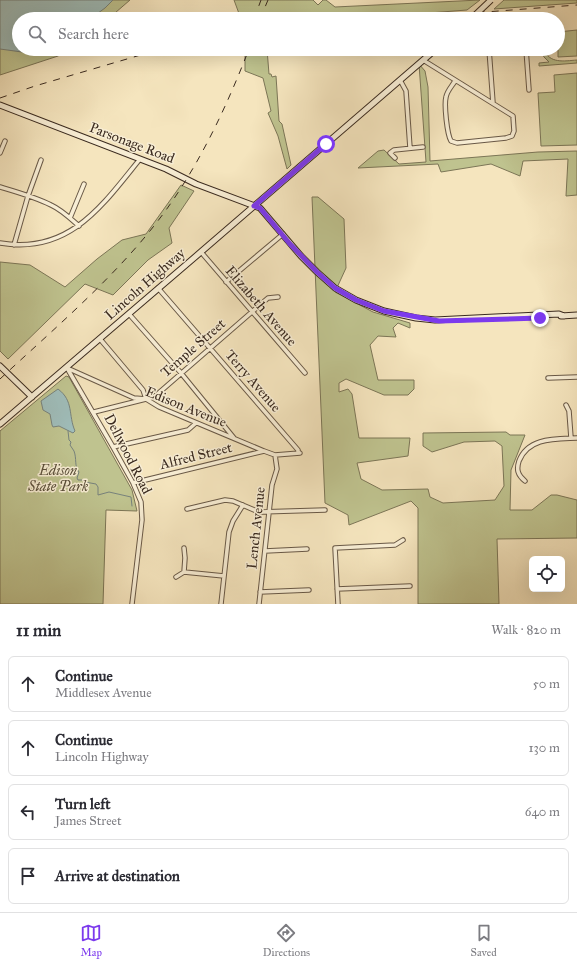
<!DOCTYPE html>
<html lang="en">
<head>
<meta charset="utf-8">
<style>
	body { margin:0; font-family:"IM FELL Great Primer",serif; background:#f7f7f7; color:#2b2b33 }
	.controls { position:absolute; right:12px; bottom:12px; display:grid; overflow:hidden; border-radius:6px; box-shadow:0 4px 16px #0002 }
	.controls button { width:36px; height:36px; display:grid; place-items:center; padding:0; border:0; border-bottom:1px solid #e1e1e2; background:#fff; color:#2b2b33; font:20px sans-serif }
	.stop { position:absolute; width:12px; height:12px; margin:-9px; border:3px solid #7c3aed; border-radius:50%; background:#fff }
	.stop.end { background:#7c3aed; border-color:#fff; box-shadow:0 1px 4px #0008 }
	.list { margin:0; padding:0; list-style:none }
	h2 { display:flex; justify-content:space-between; align-items:center; height:52px; margin:0; padding:0 16px; font-size:17px }
	h2 small { font-size:13px; font-weight:400; color:#7c7c81 }
	.list li { display:grid; grid-template-columns:26px 1fr auto; gap:12px; align-items:center; box-sizing:border-box; height:56px; margin:0 8px 8px; padding:0 8px; border:1px solid #e1e1e2; border-radius:6px }
	.list b { display:block; font-size:15px; white-space:nowrap }
	.list p { margin:0; font-size:13px; white-space:nowrap; color:#7c7c81 }
	.list em { font-size:13px; font-style:normal; color:#7c7c81 }
	.icon { flex:none; width:22px; height:22px; fill:none; stroke:currentColor; stroke-width:2; stroke-linecap:round; stroke-linejoin:round }
	.map { position:relative; flex:none; width:577px; height:604px; overflow:hidden }
	.search { position:absolute; background:#fff; box-shadow:0 4px 16px #0002; left:12px; right:12px; top:12px; height:44px; display:flex; align-items:center; gap:10px; box-sizing:border-box; padding:0 14px; border-radius:22px; color:#7c7c81; font-size:15px }
	.sheet { height:308px; background:#fff }
	nav { display:flex; justify-content:space-around; align-items:center; box-sizing:border-box; height:56px; border-top:1px solid #e1e1e2; background:#fff; font-size:11px; color:#7c7c81 }
	nav a { display:grid; justify-items:center; gap:2px }
	nav .on { color:#7c3aed }
	.map>svg:first-child { display:block }
	.green { fill:#bfc38f; stroke:#7c7657 }
	.water { fill:#9fbdba; stroke:#77827c }
	.lines { fill:none; stroke-linecap:round; stroke-linejoin:round }
	.stream { stroke:#77827c; stroke-width:1 }
	.street-casing { stroke:#695947; stroke-width:5.5 }
	.secondary-casing { stroke:#3a2a1f; stroke-width:7 }
	.street { stroke:#f8eed5; stroke-width:3.5 }
	.secondary { stroke:#f8eed5; stroke-width:5 }
	.rail { stroke:#3a2a1f; stroke-width:1; stroke-dasharray:7 7; stroke-linecap:butt }
	.secondary-bridge-casing { stroke:#3a2a1f; stroke-width:7; stroke-linecap:butt }
	.secondary-bridge { stroke:#f8eed5; stroke-width:5 }
	.route { stroke:#7c3aed; stroke-width:5 }
	.labels { text-anchor:middle; dominant-baseline:central; stroke-width:3; stroke-linejoin:round; paint-order:stroke }
	.street-label { font-size:14px; fill:#3a2a1f; stroke:#f8eed5 }
	.park-label { font-size:14px; font-style:italic; fill:#5b503b; stroke:#f8eed5 }
</style>
</head>
<body>
<div class="map">
<svg width="577" height="604" viewBox="0 0 577 604">
	<rect width="100%" height="100%" fill="#f5e5be"/>
	<filter id="stains"><feTurbulence type="fractalNoise" baseFrequency=".005" numOctaves="4"/><feColorMatrix values="0 0 0 0 .2 0 0 0 0 .09 0 0 0 0 .02 0 0 0 .5 -.17"/></filter>
	<radialGradient id="worn" r=".72"><stop offset=".6" stop-color="#630" stop-opacity="0"/><stop offset="1" stop-color="#630" stop-opacity=".3"/></radialGradient>
	<path class="green" d="M0,0H130L108,19H19V49H69L58,56L0,75Z
		M234,0H313L318,5L323,0H326L335,7L480,0L467,10L353,19H241Z
		M504,0H577V3L494,9Z
		M577,30V56L558,57V32Z
		M245,49H267L269,74H271L272,77L276,76L279,121L282,124L291,165L287,169L278,136L268,113L271,111L263,78L245,71Z
		M540,49H544C549,64 564,61 577,60V63L539,66V63L549,62L544,57Z
		M419,64L425,71L428,87L430,161L538,152L577,151V195L566,196L568,159L523,161L520,176L491,164L441,172L438,164L358,168L378,151L384,150L399,164L426,162Z
		M577,73V145L541,146L538,93L555,92L554,75Z
		M181,185L194,191L169,228L172,243L148,260L113,295L85,284L8,359L0,351V262L30,265L65,287L97,259L122,240L146,234Z
		M312,197H318L344,219L346,268L335,292L373,312L410,323V328L398,323L393,328L396,337L378,336L370,345L378,380H414V389L408,395H384L346,379L339,383V392L348,389L352,394L359,438H410L408,456L357,463L361,479L382,490L428,489L430,497L443,503L495,500L504,486L502,446L495,441L464,442L432,452L423,446V433L506,432L510,435H525L511,470L510,510H532L551,495H557L577,500V538L497,539L499,604H418V508L411,501L349,525L348,515L325,503Z
		M66,376L69,377L132,490L137,511L106,510L103,604H0V431Z"/>
	<path class="water" d="M0,0H113L105,8L90,19H19V49H59L51,54L44,55L0,49Z
		M58,389C74,401 68,415 75,431L73,433L59,426L53,427L52,425L50,414L43,410L41,401Z"/>
	<g class="lines">
		<path class="stream" d="M68,431L69,440L71,442L70,445C71,447 73,449 74,451C77,459 74,466 79,472L77,478L78,480H82L85,482L96,484L98,487V495L109,492L131,497L132,506"/>
		<g class="street-casing">
			<path id="street" d="M489,49L493,103
				M526,49L529,90
				M423,60L513,116L514,131L512,136L506,138L457,143L451,141C447,134 444,105 446,97C447,91 452,86 455,81
				M400,80L406,91L410,148
				M0,153L5,141
				M395,158L390,153L394,150L423,147
				M0,187C17,192 35,197 51,205C62,210 71,219 79,226
				M70,218L84,184
				M0,243C69,255 102,206 140,159
				M14,245L28,196L41,160
				M201,252L305,373
				M226,282L283,234
				M158,288L298,450V453
				M129,314L181,373L234,438
				M100,339L143,390L146,399
				M67,368L113,447L133,483L141,502L142,520L132,604
				M67,368L134,398L146,399L159,407L264,451L275,455L300,453
				M548,378L577,377
				M566,405L569,411L571,438
				M94,412L154,397L268,298L278,297
				M113,447L188,430L196,423
				M525,481C518,475 516,470 519,461C528,437 556,439 577,438
				M133,483L264,451
				M187,509L225,500L233,501L259,512L325,510
				M184,548L185,558L184,572
				M265,551L307,549
				M176,577L184,572L224,576
				M337,589L410,586
				M260,592L309,590
				M221,604L229,532L233,521L243,505
				M259,604L272,485L277,469L275,455
				M338,604L335,548L395,545L403,540"/>
		</g>
		<g class="secondary-casing">
			<path id="secondary" d="M0,105L166,169L196,184L260,208L301,256L317,272L335,288L356,300L384,311L416,318L435,320L559,314L564,316
				M561,316L577,315
				M0,366L32,397
				M0,424C146,300 291,174 436,49"/>
		</g>
		<use href="#street" class="street"/>
		<use href="#secondary" class="secondary"/>
		<path class="rail" d="M254,19L261,0
			M260,19L268,0
			M394,19L577,5
			M0,98L35,86L161,49
			M0,379C58,325 126,268 171,203C204,155 228,103 249,49"/>
		<g class="secondary-bridge-casing">
			<path id="secondary-bridge" d="M471,19L491,0"/>
		</g>
		<use href="#secondary-bridge" class="secondary-bridge"/>
	</g>
	<g class="lines">
		<path class="route" d="M326,144L254,206L260,208L290,244L317,272L335,288L356,300L384,311L439,321L540,318"/>
	</g>
	<g class="labels">
		<g class="street-label">
			<text transform="translate(132 143) rotate(21)">Parsonage Road</text>
			<text transform="translate(145 284) rotate(-41)">Lincoln Highway</text>
			<text transform="translate(261 306) rotate(49)">Elizabeth Avenue</text>
			<text transform="translate(193 348) rotate(-41)">Temple Street</text>
			<text transform="translate(253 381) rotate(49)">Terry Avenue</text>
			<text transform="translate(186 407) rotate(22)">Edison Avenue</text>
			<text transform="translate(128 454) rotate(63)">Dellwood Road</text>
			<text transform="translate(196 456) rotate(-14)">Alfred Street</text>
			<text transform="translate(256 528) rotate(-84)">Lench Avenue</text>
		</g>
		<g class="park-label">
			<text x="58" y="470">Edison<tspan x="58" dy="16">State Park</tspan></text>
		</g>
	</g>
	<rect width="100%" height="100%" filter="url(#stains)"/>
	<rect width="100%" height="100%" fill="url(#worn)"/>
</svg>
<div class="controls">
<button><svg class="icon" aria-label="locate" viewBox="0 0 24 24"><circle cx="12" cy="12" r="6"/><path d="M12 2v4M12 18v4M2 12h4M18 12h4"/></svg></button>
</div>
<div class="stop" style="left:326px;top:144px"></div>
<div class="stop end" style="left:540px;top:318px"></div>
<div class="search"><svg class="icon" aria-label="search" viewBox="0 0 24 24"><circle cx="10" cy="10" r="6"/><path d="M15 15l6 6"/></svg>Search here</div>
</div>
<section class="sheet">
<h2>11 min<small>Walk · 820 m</small></h2>
<ul class="list">
<li><svg class="icon" aria-label="ahead" viewBox="0 0 24 24"><path d="M12 20V5M6 11l6-6 6 6"/></svg><div><b>Continue</b><p>Middlesex Avenue</p></div><em>50 m</em></li>
<li><svg class="icon" aria-label="ahead" viewBox="0 0 24 24"><path d="M12 20V5M6 11l6-6 6 6"/></svg><div><b>Continue</b><p>Lincoln Highway</p></div><em>130 m</em></li>
<li><svg class="icon" aria-label="left" viewBox="0 0 24 24"><path d="M17 20v-9H6M10 6l-5 5 5 5"/></svg><div><b>Turn left</b><p>James Street</p></div><em>640 m</em></li>
<li><svg class="icon" aria-label="arrive" viewBox="0 0 24 24"><path d="M6 21V4h12l-3 4 3 4H6"/></svg><div><b>Arrive at destination</b></div></li>
</ul>
</section>
<nav>
<a class="on"><svg class="icon" aria-label="map" viewBox="0 0 24 24"><path d="M3 6l6-2 6 2 6-2v14l-6 2-6-2-6 2zM9 4v14M15 6v14"/></svg>Map</a>
<a><svg class="icon" aria-label="directions" viewBox="0 0 24 24"><path d="M12 3l9 9-9 9-9-9zM9 14v-3h6M13 9l2 2-2 2"/></svg>Directions</a>
<a><svg class="icon" aria-label="saved" viewBox="0 0 24 24"><path d="M7 4h10v16l-5-4-5 4z"/></svg>Saved</a>
</nav>
</body>
</html>
